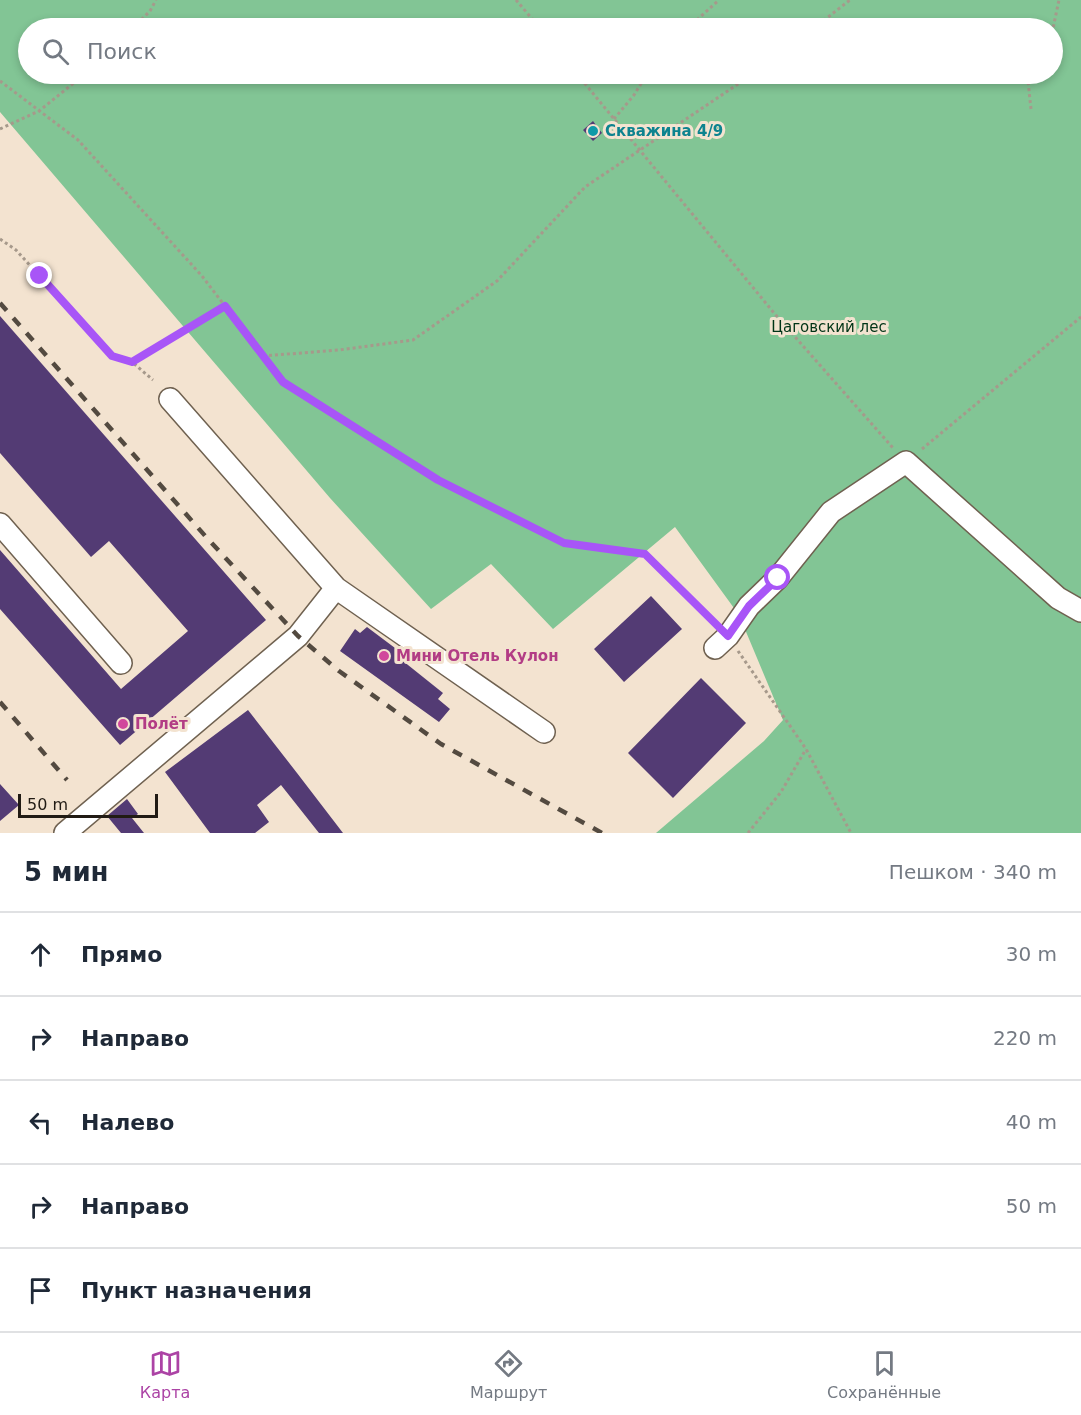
<!DOCTYPE html>
<html lang="ru">
<head>
<meta charset="utf-8">
<style>
	body { margin:0; font-family:"DejaVu Sans",sans-serif; background:#f6f6f7; color:#1f2937 }
	.scale { position:absolute; left:18px; bottom:15px; width:140px; box-sizing:border-box; padding-left:6px; border:3px solid #211b14; border-top:0; font-size:16px; line-height:21px; white-space:nowrap; color:#211b14; -webkit-text-stroke:4px #f3e3d0; paint-order:stroke }
	.stop { position:absolute; width:18px; height:18px; margin:-14px; border:4px solid #a855f7; border-radius:50%; background:#fff }
	.stop.end { background:#a855f7; border-color:#fff; box-shadow:0 2px 6px #0008 }
	.list { margin:0; padding:0; list-style:none }
	h2 { display:flex; justify-content:space-between; align-items:center; height:78px; margin:0; padding:0 24px; font-size:26px }
	h2 small { font-size:20px; font-weight:400; color:#747a83 }
	.list li { display:grid; grid-template-columns:39px 1fr auto; gap:18px; align-items:center; box-sizing:border-box; height:84px; padding:0 24px; border-top:2px solid #e0e1e3 }
	.list b { display:block; font-size:22px; white-space:nowrap }
	.list em { font-size:20px; font-style:normal; color:#747a83 }
	.icon { flex:none; width:33px; height:33px; fill:none; stroke:currentColor; stroke-width:2; stroke-linecap:round; stroke-linejoin:round }
	.map { position:relative; flex:none; width:1081px; height:833px; overflow:hidden }
	.search { position:absolute; background:#fff; box-shadow:0 3px 9px #0003; left:18px; right:18px; top:18px; height:66px; display:flex; align-items:center; gap:15px; box-sizing:border-box; padding:0 21px; border-radius:33px; color:#747a83; font-size:22px }
	.sheet { height:498px; background:#fff }
	nav { display:flex; justify-content:space-around; align-items:center; box-sizing:border-box; height:84px; border-top:2px solid #e0e1e3; background:#fff; font-size:16px; color:#747a83 }
	nav a { display:grid; justify-items:center; gap:3px }
	nav .on { color:#ac43a5 }
	.map>svg:first-child { display:block }
	.forest { fill:#82c595; fill-rule:evenodd }
	.building { fill:#533b74 }
	.lines { fill:none; stroke-linecap:round; stroke-linejoin:round }
	.minor-casing { stroke:#6f6150; stroke-width:24 }
	.path { stroke:#a6998b; stroke-width:3; stroke-dasharray:3 3; stroke-linecap:butt }
	.minor { stroke:#fff; stroke-width:21 }
	.rail { stroke:#534a40; stroke-width:4.5; stroke-dasharray:10 10; stroke-linecap:butt }
	.route { stroke:#a855f7; stroke-width:8 }
	.culture-dot { fill:#0f9aa8; stroke:#f3e3d0; stroke-width:2 }
	.hotel-dot { fill:#d1479c; stroke:#f3e3d0; stroke-width:2 }
	.labels { text-anchor:middle; dominant-baseline:central; stroke-width:6; stroke-linejoin:round; paint-order:stroke }
	.culture-label { font-size:15px; font-weight:bold; fill:#0d838f; stroke:#f3e3d0; text-anchor:start }
	.park-label { font-size:15px; fill:#003416; stroke:#f3e3d0 }
	.hotel-label { font-size:15px; font-weight:bold; fill:#b23c85; stroke:#f3e3d0; text-anchor:start }
</style>
</head>
<body>
<div class="map">
<svg width="1081" height="833" viewBox="0 0 1081 833">
	<rect width="100%" height="100%" fill="#f3e3d0"/>
	<path class="forest" d="M0,0H1081V833H656L764,741L783,720L739,615L675,527L553,629L491,564L431,609L330,498L0,112ZM28,28H1052V74H28Z"/>
	<path class="building" d="M593,121L602,133L593,141L583,130Z
		M0,316L266,620L120,745L0,609V550L121,689L188,631L109,541L91,557L0,453Z
		M651,596L682,629L624,682L594,649Z
		M367,627L407,657L403,661L443,693L438,699L450,709L439,722L340,651L355,629L360,633Z
		M701,678L746,723L673,798L628,753Z
		M248,710L297,773L343,833H319L281,785L257,805L269,822L255,833H210L165,772Z
		M0,784L19,805L0,821Z
		M127,799L138,814L132,818L144,833H121L107,816Z"/>
	<g class="lines">
		<g class="minor-casing">
			<path id="minor" d="M170,399L336,588L544,732
				M0,524L121,663
				M715,648L728,636L749,606L778,578L831,512L906,462L1058,598L1081,611
				M65,833L298,636L336,588"/>
		</g>
		<path class="path" d="M516,0L540,28
			M133,28L150,11L156,0
			M688,28L719,0
			M814,28L850,0
			M1052,33L1059,0
			M577,74L774,313L893,448
			M0,81L78,140L202,276L283,382L438,480L564,543L645,554L715,623
			M1031,109L1028,81L1031,74
			M614,119L634,95L647,74
			M0,129L39,111L85,74
			M0,239L16,250L112,356L132,362L153,380
			M263,356L339,350L413,340L497,281L585,187L753,74
			M132,362L225,306
			M922,449L1081,317
			M738,651L806,749L851,833
			M748,833L781,792L806,749"/>
		<use href="#minor" class="minor"/>
		<path class="rail" d="M0,303L207,538L298,636L339,671L441,744L602,833
			M0,702L67,780"/>
	</g>
	<g class="lines">
		<path class="route" d="M40,276L112,356L132,362L225,306L283,382L438,480L564,543L645,554L728,636L749,606L778,578"/>
	</g>
	<circle class="culture-dot" cx="593" cy="131" r="6"/>
	<g class="hotel-dot">
		<circle cx="384" cy="656" r="6"/>
		<circle cx="123" cy="724" r="6"/>
	</g>
	<g class="labels">
		<g class="culture-label">
			<text x="605" y="131">Скважина 4/9</text>
		</g>
		<g class="park-label">
			<text x="829" y="327">Цаговский лес</text>
		</g>
		<g class="hotel-label">
			<text x="396" y="656">Мини Отель Кулон</text>
			<text x="135" y="724">Полёт</text>
		</g>
	</g>
</svg>
<div class="scale">50 m</div>
<div class="stop" style="left:778px;top:578px"></div>
<div class="stop end" style="left:40px;top:276px"></div>
<div class="search"><svg class="icon" aria-label="search" viewBox="0 0 24 24"><circle cx="10" cy="10" r="6"/><path d="M15 15l6 6"/></svg>Поиск</div>
</div>
<section class="sheet">
<h2>5 мин<small>Пешком · 340 m</small></h2>
<ul class="list">
<li><svg class="icon" aria-label="ahead" viewBox="0 0 24 24"><path d="M12 20V5M6 11l6-6 6 6"/></svg><div><b>Прямо</b></div><em>30 m</em></li>
<li><svg class="icon" aria-label="right" viewBox="0 0 24 24"><path d="M7 20v-9h11M14 6l5 5-5 5"/></svg><div><b>Направо</b></div><em>220 m</em></li>
<li><svg class="icon" aria-label="left" viewBox="0 0 24 24"><path d="M17 20v-9H6M10 6l-5 5 5 5"/></svg><div><b>Налево</b></div><em>40 m</em></li>
<li><svg class="icon" aria-label="right" viewBox="0 0 24 24"><path d="M7 20v-9h11M14 6l5 5-5 5"/></svg><div><b>Направо</b></div><em>50 m</em></li>
<li><svg class="icon" aria-label="arrive" viewBox="0 0 24 24"><path d="M6 21V4h12l-3 4 3 4H6"/></svg><div><b>Пункт назначения</b></div></li>
</ul>
</section>
<nav>
<a class="on"><svg class="icon" aria-label="map" viewBox="0 0 24 24"><path d="M3 6l6-2 6 2 6-2v14l-6 2-6-2-6 2zM9 4v14M15 6v14"/></svg>Карта</a>
<a><svg class="icon" aria-label="directions" viewBox="0 0 24 24"><path d="M12 3l9 9-9 9-9-9zM9 14v-3h6M13 9l2 2-2 2"/></svg>Маршрут</a>
<a><svg class="icon" aria-label="saved" viewBox="0 0 24 24"><path d="M7 4h10v16l-5-4-5 4z"/></svg>Сохранённые</a>
</nav>
</body>
</html>
